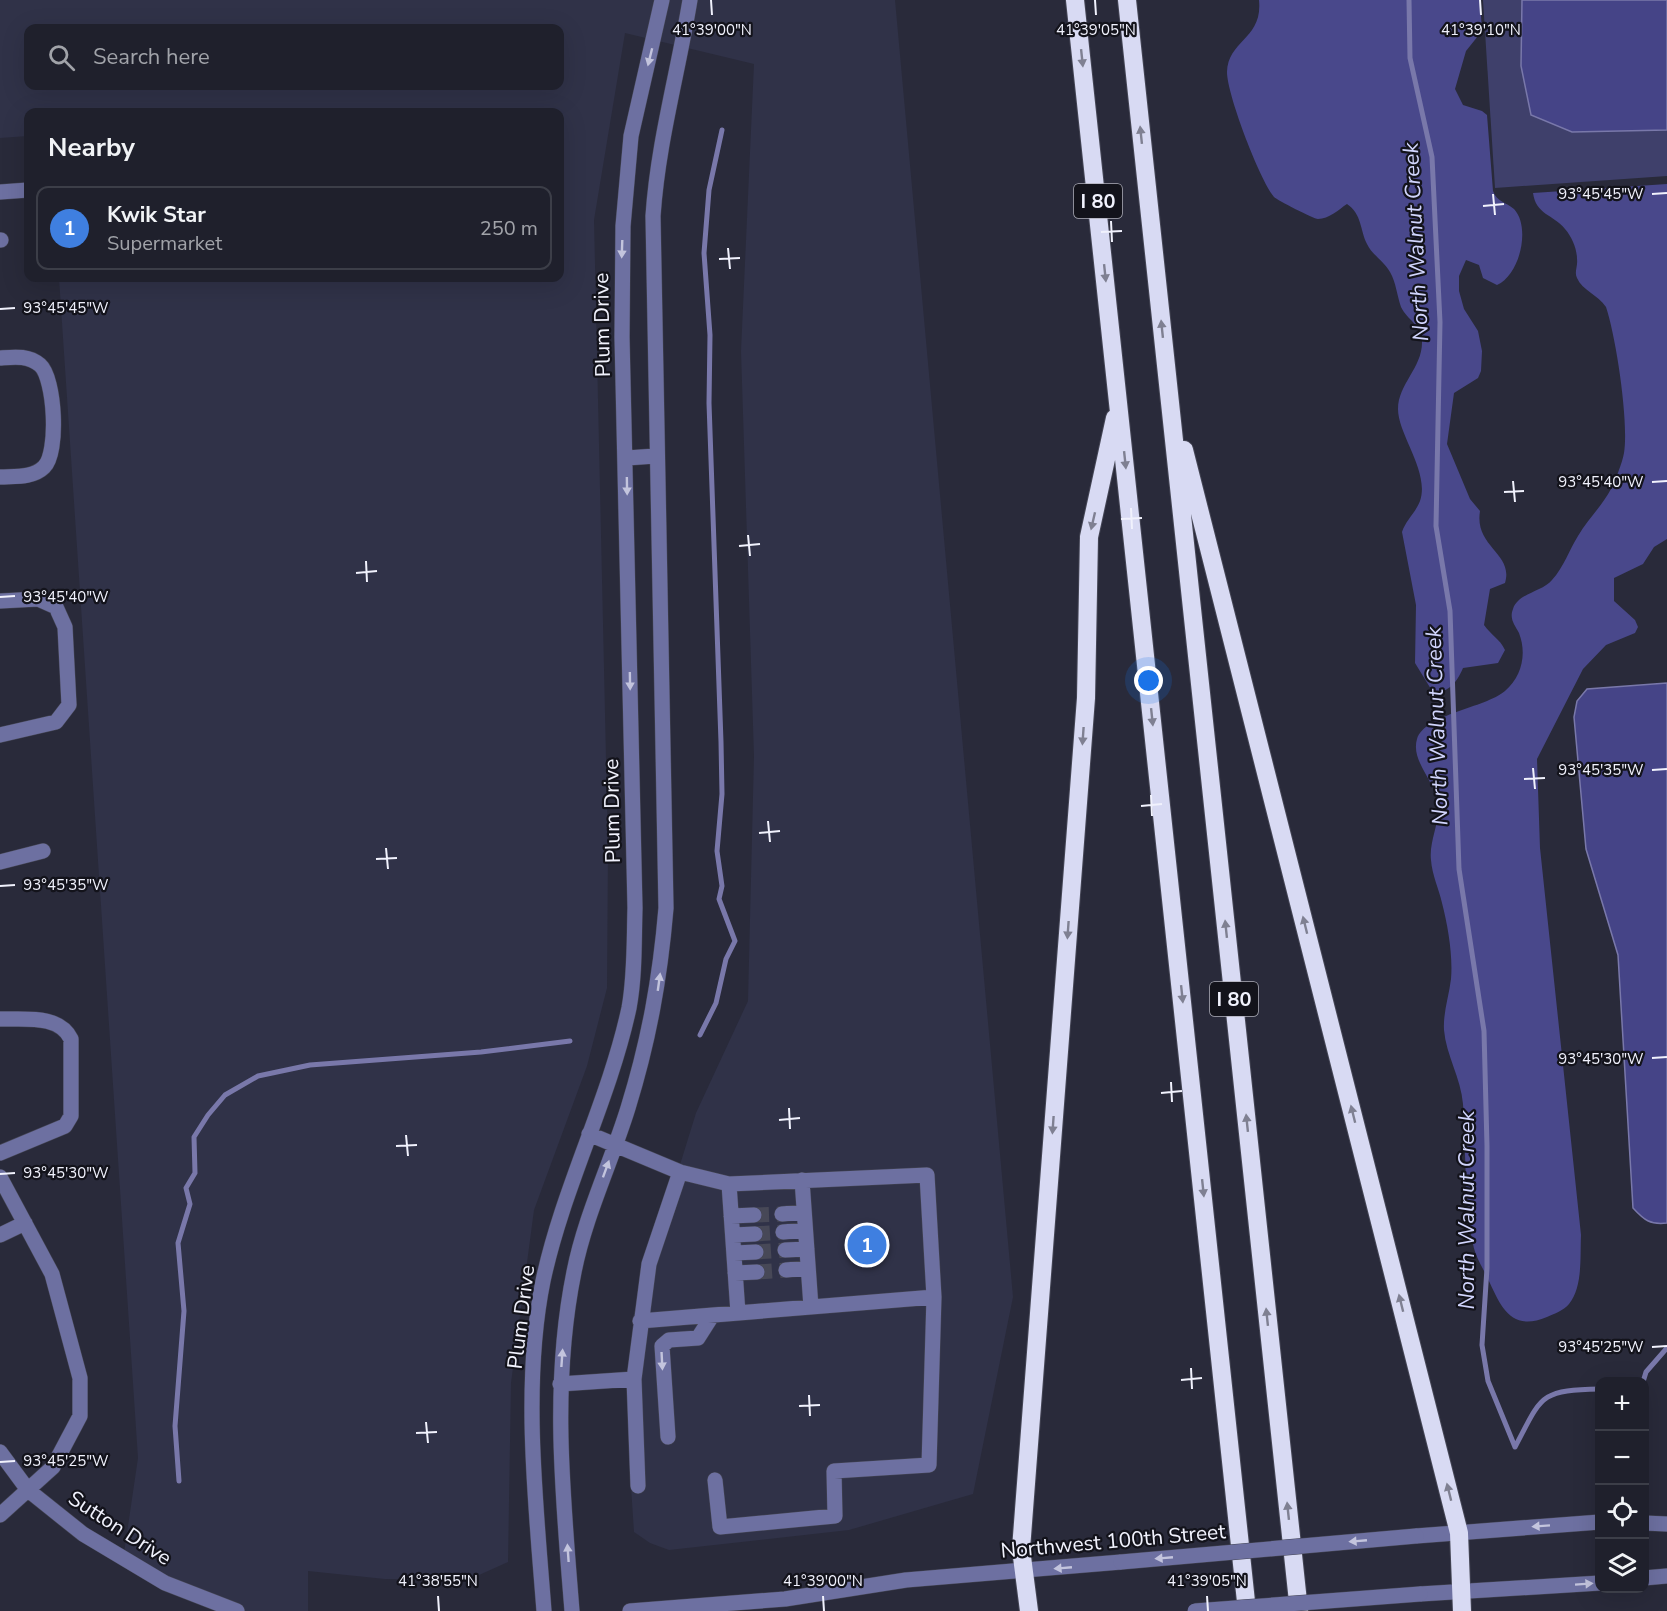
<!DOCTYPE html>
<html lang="en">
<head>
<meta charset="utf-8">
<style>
	body { margin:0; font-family:"Nunito Sans",sans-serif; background:#272834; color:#f1f3f6 }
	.controls { position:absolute; right:18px; bottom:18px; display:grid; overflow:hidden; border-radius:12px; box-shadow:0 6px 24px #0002 }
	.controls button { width:54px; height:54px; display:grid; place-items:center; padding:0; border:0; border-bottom:2px solid #3c3e48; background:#1f202c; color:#f1f3f6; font:30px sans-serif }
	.you { position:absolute; left:1149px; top:681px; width:21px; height:21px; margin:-15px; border:4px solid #fff; border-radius:50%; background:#1a73e8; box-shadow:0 0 0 9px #1a73e833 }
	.badge { display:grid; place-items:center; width:39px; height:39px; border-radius:50%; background:#8cce45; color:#fff; font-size:20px; font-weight:700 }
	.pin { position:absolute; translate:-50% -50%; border:3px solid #fff; box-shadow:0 2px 6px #0006 }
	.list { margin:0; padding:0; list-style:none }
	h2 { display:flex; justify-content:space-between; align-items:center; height:78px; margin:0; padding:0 24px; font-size:26px }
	h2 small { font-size:20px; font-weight:400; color:#a1a3a9 }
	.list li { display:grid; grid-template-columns:39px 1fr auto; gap:18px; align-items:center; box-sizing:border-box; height:84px; margin:0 12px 12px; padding:0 12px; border:2px solid #3c3e48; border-radius:12px }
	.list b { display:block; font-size:22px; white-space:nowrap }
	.list p { margin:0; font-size:20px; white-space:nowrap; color:#a1a3a9 }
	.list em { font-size:20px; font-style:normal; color:#a1a3a9 }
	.icon { flex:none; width:33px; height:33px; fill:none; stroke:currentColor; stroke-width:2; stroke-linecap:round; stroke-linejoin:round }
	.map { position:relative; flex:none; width:1667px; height:1611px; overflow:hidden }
	.search { position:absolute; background:#1f202c; box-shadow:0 6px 24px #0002; left:24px; top:24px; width:540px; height:66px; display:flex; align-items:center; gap:15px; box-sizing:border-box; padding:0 21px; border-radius:12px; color:#a1a3a9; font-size:22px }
	.panel { position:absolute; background:#1f202c; box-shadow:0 6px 24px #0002; left:24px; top:108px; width:540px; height:174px; border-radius:12px }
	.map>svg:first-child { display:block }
	.built { fill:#303248; fill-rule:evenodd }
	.green { fill:#3f406b }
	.forest { fill:#49488b }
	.water { fill:#454487; stroke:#7978aa; stroke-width:1.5 }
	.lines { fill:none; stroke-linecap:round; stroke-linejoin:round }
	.stream { stroke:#7978aa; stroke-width:5 }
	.minor-tunnel { stroke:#474857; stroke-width:15; stroke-dasharray:15 8; stroke-linecap:butt }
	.minor-casing { stroke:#454655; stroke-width:16 }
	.highway-casing { stroke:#454655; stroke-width:20 }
	.minor { stroke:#6d70a1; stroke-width:15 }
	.highway { stroke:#d8daf3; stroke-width:18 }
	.minor-bridge-casing { stroke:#454655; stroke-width:16; stroke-linecap:butt }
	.minor-bridge { stroke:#6d70a1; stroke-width:15 }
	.oneway { fill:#c3c4dd }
	.oneway2 { fill:#7f8092 }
	.ticks { fill:none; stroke:#f1f2fd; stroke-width:2 }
	.labels { text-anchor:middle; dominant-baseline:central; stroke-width:4.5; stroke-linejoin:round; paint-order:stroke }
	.shield { fill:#13131b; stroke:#aeafb9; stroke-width:1.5 }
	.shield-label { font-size:20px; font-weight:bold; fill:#f1f2fd }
	.street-label { font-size:21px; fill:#f1f2fd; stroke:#13131b }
	.water-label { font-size:22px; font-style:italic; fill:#d1d5fd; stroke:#13131b }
	.ticks-label { font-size:15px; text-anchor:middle; fill:#f1f2fd; stroke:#13131b; stroke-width:4.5; stroke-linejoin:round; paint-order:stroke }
</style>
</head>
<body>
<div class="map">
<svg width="1667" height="1611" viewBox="0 0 1667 1611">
	<rect width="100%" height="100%" fill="#292a3a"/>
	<path class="built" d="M0,0H895L1013,1297L973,1494L849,1530L669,1550L650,1543L634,1532L629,1456L633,1317L696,1113L748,1001L754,756L741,351L754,64L625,33L594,220L608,848L607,988L587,1066L534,1210L511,1383L508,1562L468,1580L385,1579L308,1571V1611H237L123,1560L138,1458L59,278H560V112H28V136L0,138ZM28,28H560V86H28Z"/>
	<path class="green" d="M1483,0H1667V176L1495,188Z"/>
	<path class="forest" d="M1259,0H1480L1482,31L1466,51L1455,89L1463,105L1482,111L1487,115L1493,191C1497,202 1506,202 1514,209C1531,227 1520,275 1497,285L1483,278L1479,265L1466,260L1459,276V291L1464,309L1478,331L1482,351L1481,371L1478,378L1454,393L1447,444L1470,499L1480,511C1474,547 1514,553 1505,583L1490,589L1484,625C1491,635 1500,639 1505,650L1498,663L1463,668C1456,684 1450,690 1434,694L1415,663L1416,605L1402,532C1406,520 1416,512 1420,501C1430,472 1398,435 1398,409C1398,384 1423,367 1422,341C1422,325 1407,320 1401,307C1397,296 1396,282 1390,272C1384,261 1372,255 1367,244C1360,230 1362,214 1347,204C1338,210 1329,219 1318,219C1314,219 1277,200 1274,197C1260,180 1227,95 1227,72C1228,40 1263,39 1259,0Z
		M1667,184V539L1654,547L1643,564L1614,578V601L1635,620L1638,627L1635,633L1606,645L1583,669L1537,759L1540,848L1581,1235C1580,1256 1583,1287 1569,1304C1564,1310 1554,1314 1547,1317C1511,1332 1501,1307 1488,1279C1483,1268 1475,1256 1473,1244C1464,1203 1466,1147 1463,1104C1461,1078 1446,1055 1444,1030C1443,1012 1449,996 1451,979C1453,956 1448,926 1442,903C1439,889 1432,875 1431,860C1429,843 1438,827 1438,810C1439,783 1410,763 1417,739C1425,714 1485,708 1505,691C1522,676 1527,654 1519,633C1515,625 1509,619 1513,609C1518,593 1542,592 1552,580C1564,567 1569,550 1578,536C1588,519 1602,506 1611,489C1616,478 1622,464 1624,453C1629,422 1616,337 1606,307C1598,295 1582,290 1577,278C1574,272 1578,266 1577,259C1577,249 1572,237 1565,229C1553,214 1536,215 1533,193Z"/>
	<path class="water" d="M1522,0H1667V130L1572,132L1531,115L1521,66Z
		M1667,683V1223C1650,1225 1644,1220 1633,1208L1618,955L1586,849L1574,717L1577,701L1587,689Z"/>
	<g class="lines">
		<path class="stream" d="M1409,0L1410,58L1432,157L1440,322L1436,526L1450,611L1459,869L1484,1031L1487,1146V1268L1482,1345L1488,1381L1515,1447
			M700,1035L716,1003L726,959L735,941L719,899L722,886L717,851L722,794L721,742L709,403L710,335L704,253L709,190L722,130
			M1643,1382L1646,1372L1667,1348
			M1515,1447C1542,1396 1539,1390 1600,1389
			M179,1481L175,1426L184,1311L178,1243L190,1204L186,1188L195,1173L194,1137L208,1115L225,1095L258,1076L310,1065L481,1052L570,1041"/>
		<path class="minor-tunnel" d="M754,1215L782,1214
			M755,1234L783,1232
			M756,1252L785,1250
			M757,1272L786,1270"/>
		<g class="minor-casing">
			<path id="minor" d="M0,192L28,190
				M0,240H1
				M0,358C14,357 28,355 40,365C55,378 59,453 44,467C33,478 15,476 0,477
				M627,458L655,456
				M0,601L38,599L56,607L65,627L69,705L56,722L0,735
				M0,862L43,851
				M0,1019C24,1020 59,1014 71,1039V1116L65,1126L0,1153
				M0,1177L52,1274L80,1378V1416L53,1467L0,1515
				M802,1180L811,1307
				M729,1184L738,1313
				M782,1214L804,1212
				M731,1216L754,1215
				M783,1232L805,1230
				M0,1235L25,1223
				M733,1235L755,1234
				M785,1250L807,1249
				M734,1253L756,1252
				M786,1270L808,1268
				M735,1273L757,1272
				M640,1321L934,1297L927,1175L729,1184L680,1172
				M634,1379L638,1486
				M560,1384L634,1379L649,1264L680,1172L589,1134
				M668,1437L662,1346L669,1340L698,1338L712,1316
				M0,1452L28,1490L83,1534L165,1583L237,1611
				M715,1480L720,1527L835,1516L834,1471L929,1465L934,1297
				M1644,1523L1667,1524
				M1416,1536L1600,1522
				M1644,1578L1667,1576
				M1420,1594L1600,1583
				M544,1611C536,1506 522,1384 543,1281C563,1187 609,1101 629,1008C635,976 634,941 635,908L622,337L623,226L631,136L662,0
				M572,1611C563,1497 551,1385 574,1272C585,1216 611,1163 628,1108C649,1040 660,979 666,908L653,216C658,142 678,73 690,0
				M630,1611L785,1599L906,1580L1121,1562"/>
		</g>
		<g class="highway-casing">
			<path id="highway" d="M1075,0L1247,1611
				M1127,0L1299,1611
				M1184,450L1459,1533L1462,1611
				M1029,1611L1021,1549L1086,698L1089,537L1115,418"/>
		</g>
		<use href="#minor" class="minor"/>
		<use href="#highway" class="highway"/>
		<g class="minor-bridge-casing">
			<path id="minor-bridge" d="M1121,1562L1416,1536
				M1195,1611L1420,1594"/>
		</g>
		<use href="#minor-bridge" class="minor-bridge"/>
	</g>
	<defs><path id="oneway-solid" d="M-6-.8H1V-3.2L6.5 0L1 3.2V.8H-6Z" transform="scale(1.5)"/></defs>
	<g class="oneway">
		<use href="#oneway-solid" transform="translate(650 57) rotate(104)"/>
		<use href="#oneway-solid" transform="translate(622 249) rotate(92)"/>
		<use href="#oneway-solid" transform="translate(627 486) rotate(89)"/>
		<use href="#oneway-solid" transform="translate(630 681) rotate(89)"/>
		<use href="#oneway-solid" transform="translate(659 982) rotate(-82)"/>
		<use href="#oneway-solid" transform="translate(606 1169) rotate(-70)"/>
		<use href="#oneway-solid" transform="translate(562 1358) rotate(-86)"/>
		<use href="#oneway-solid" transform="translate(662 1361) rotate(87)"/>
		<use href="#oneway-solid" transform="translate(1541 1526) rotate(176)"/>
		<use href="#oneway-solid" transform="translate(1358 1541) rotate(175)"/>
		<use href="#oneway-solid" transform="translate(568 1553) rotate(-94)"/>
		<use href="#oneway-solid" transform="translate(1164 1558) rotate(175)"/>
		<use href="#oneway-solid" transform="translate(1063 1568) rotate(175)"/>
		<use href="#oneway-solid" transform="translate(1584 1584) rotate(-4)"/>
	</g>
	<g class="oneway2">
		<use href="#oneway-solid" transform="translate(1082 58) rotate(84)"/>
		<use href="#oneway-solid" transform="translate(1141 135) rotate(-96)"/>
		<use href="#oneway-solid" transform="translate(1105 273) rotate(84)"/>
		<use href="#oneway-solid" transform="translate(1162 329) rotate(-96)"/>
		<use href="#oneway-solid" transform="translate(1125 460) rotate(84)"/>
		<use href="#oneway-solid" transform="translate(1093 521) rotate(103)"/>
		<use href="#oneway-solid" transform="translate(1152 717) rotate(84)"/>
		<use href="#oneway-solid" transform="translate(1083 736) rotate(94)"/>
		<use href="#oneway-solid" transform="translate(1305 925) rotate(-104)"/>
		<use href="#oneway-solid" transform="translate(1226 929) rotate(-96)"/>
		<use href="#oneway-solid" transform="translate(1068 930) rotate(94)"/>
		<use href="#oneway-solid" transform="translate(1182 994) rotate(84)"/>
		<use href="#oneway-solid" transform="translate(1353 1114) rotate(-104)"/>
		<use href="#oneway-solid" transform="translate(1247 1123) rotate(-96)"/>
		<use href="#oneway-solid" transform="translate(1053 1125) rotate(94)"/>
		<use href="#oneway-solid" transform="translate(1203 1188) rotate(84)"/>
		<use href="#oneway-solid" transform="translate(1401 1303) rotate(-104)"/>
		<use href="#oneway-solid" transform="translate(1267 1317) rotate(-96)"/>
		<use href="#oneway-solid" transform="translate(1449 1492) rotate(-104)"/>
		<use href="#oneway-solid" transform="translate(1288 1511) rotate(-96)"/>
	</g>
	<path class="ticks" d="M711,0L712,15M1095,0L1096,15M1480,0L1481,15M1493,194L1495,215M1652,194L1667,193M1483,206L1504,204M1111,221L1112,242M1101,232L1122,231M728,248L730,269M719,259L740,258M0,309L15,308M1513,481L1515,502M1652,482L1667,481M1504,492L1524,491M1131,508L1132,529M1121,519L1142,518M748,535L750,556M739,546L760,544M366,561L367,582M356,573L377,571M0,597L15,596M1533,768L1535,789M1652,770L1667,769M1524,779L1545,778M1151,795L1152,816M1141,806L1162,804M768,821L770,842M759,833L780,831M386,848L388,869M376,859L397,858M0,886L15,885M1652,1058L1667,1057M1171,1082L1172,1102M1161,1093L1182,1091M789,1108L790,1129M779,1120L800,1118M406,1135L408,1156M396,1146L417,1145M0,1174L15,1173M1652,1347L1667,1346M1191,1368L1192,1389M1181,1380L1202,1378M809,1395L810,1416M799,1406L820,1405M426,1422L428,1443M416,1433L437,1432M0,1462L15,1461M438,1596L439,1611M823,1596L824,1611M1207,1596L1208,1611"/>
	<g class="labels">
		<g class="shield">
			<rect x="1074" y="184" width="48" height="34" rx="4.5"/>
			<rect x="1210" y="982" width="48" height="34" rx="4.5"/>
		</g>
		<g class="shield-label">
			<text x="1098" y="201">I 80</text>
			<text x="1234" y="999">I 80</text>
		</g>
		<g class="street-label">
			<text transform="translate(602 325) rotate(-91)">Plum Drive</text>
			<text transform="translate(612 811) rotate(-91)">Plum Drive</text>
			<text transform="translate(521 1317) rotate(-83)">Plum Drive</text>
			<text transform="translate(120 1528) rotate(33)">Sutton Drive</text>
			<text transform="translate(1113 1541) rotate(-5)">Northwest 100th Street</text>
		</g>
		<g class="water-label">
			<text transform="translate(1416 242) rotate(-93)">North Walnut Creek</text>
			<text transform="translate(1437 726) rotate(-92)">North Walnut Creek</text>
			<text transform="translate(1467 1210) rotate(-90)">North Walnut Creek</text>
		</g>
	</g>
	<g class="ticks-label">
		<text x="712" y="35">41°39'00"N</text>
		<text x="1096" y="35">41°39'05"N</text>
		<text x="1481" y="35">41°39'10"N</text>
		<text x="1601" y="199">93°45'45"W</text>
		<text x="66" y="313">93°45'45"W</text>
		<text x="1601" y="487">93°45'40"W</text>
		<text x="66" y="602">93°45'40"W</text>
		<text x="1601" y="775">93°45'35"W</text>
		<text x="66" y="890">93°45'35"W</text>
		<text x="1601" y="1064">93°45'30"W</text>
		<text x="66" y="1178">93°45'30"W</text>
		<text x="1601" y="1352">93°45'25"W</text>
		<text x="66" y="1466">93°45'25"W</text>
		<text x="438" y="1586">41°38'55"N</text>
		<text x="823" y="1586">41°39'00"N</text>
		<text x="1207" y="1586">41°39'05"N</text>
	</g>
</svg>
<div class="controls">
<button>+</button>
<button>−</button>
<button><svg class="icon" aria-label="locate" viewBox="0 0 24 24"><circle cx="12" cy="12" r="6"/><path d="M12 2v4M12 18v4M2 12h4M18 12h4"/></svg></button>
<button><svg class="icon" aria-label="layers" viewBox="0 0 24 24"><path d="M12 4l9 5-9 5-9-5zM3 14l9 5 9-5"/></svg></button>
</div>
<div class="you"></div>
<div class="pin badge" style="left:867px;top:1245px;background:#3f7fe0">1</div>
<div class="search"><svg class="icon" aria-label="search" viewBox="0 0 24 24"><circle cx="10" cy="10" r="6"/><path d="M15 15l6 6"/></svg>Search here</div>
<section class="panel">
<h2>Nearby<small></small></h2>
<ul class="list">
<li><span class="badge" style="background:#3f7fe0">1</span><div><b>Kwik Star</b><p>Supermarket</p></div><em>250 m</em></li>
</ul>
</section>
</div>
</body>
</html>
